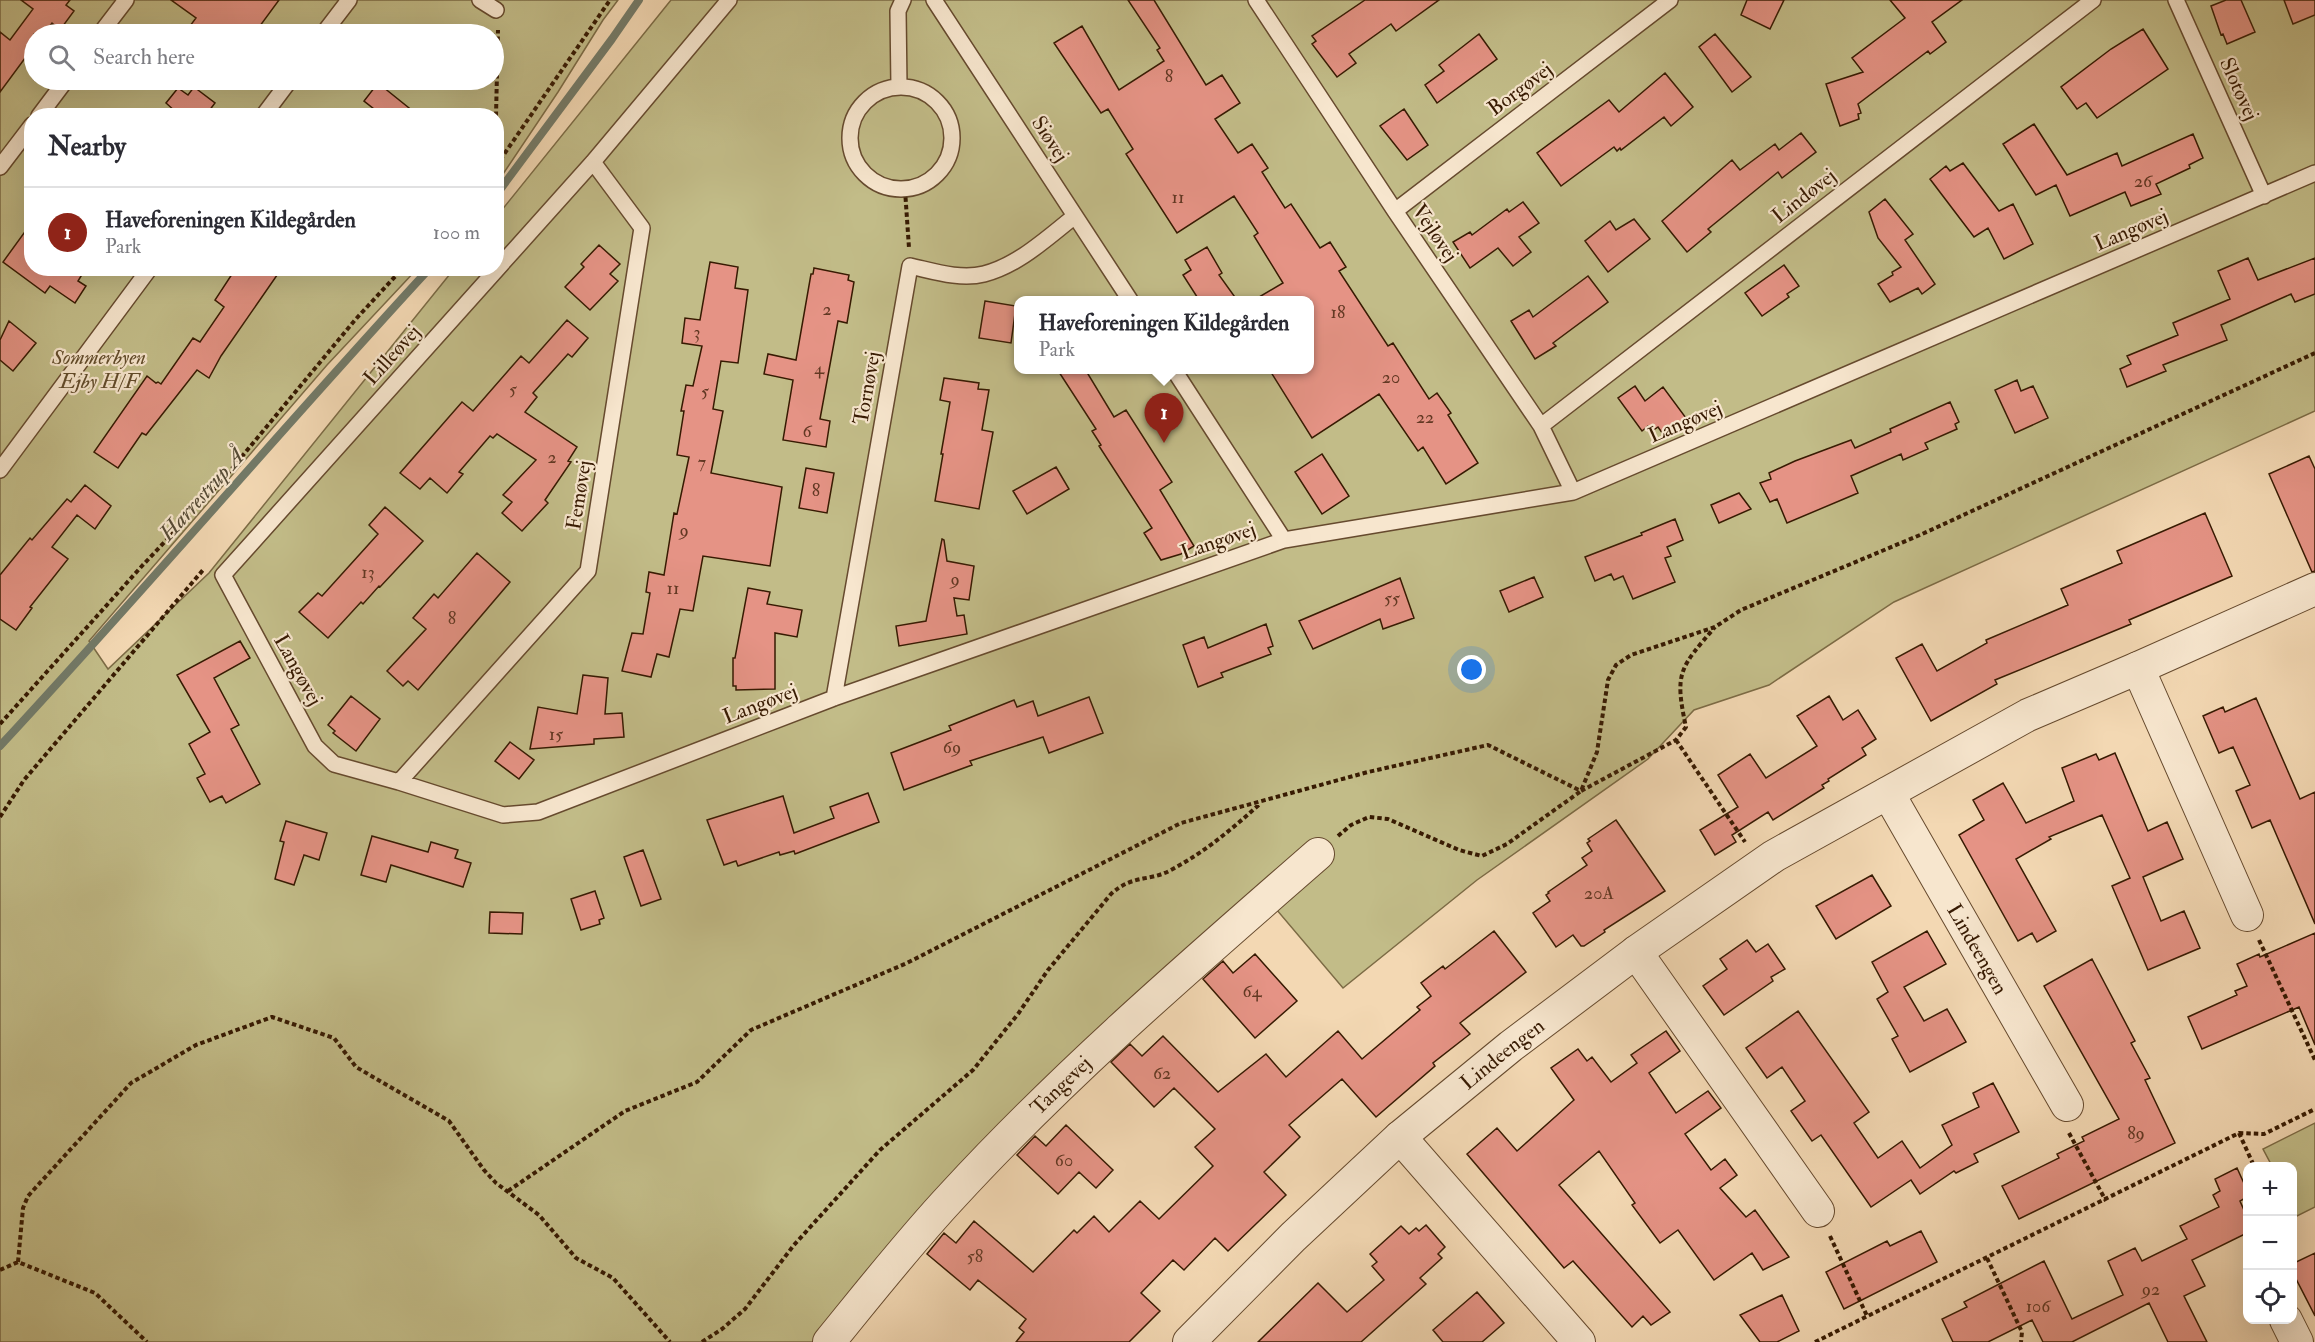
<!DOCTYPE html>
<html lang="en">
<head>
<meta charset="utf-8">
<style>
	body { margin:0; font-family:"IM FELL Double Pica",serif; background:#f2f2f3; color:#2b2b33 }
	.controls { position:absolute; right:18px; bottom:18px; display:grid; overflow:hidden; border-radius:12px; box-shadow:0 6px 24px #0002 }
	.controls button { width:54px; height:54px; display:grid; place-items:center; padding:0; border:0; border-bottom:2px solid #e1e1e2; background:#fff; color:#2b2b33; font:30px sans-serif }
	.you { position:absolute; left:1472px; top:670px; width:21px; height:21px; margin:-15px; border:4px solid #fff; border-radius:50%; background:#1a73e8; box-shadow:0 0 0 9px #1a73e833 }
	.badge { display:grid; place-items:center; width:39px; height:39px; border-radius:50%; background:#8f2418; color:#fff; font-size:20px; font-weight:700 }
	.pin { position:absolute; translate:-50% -50px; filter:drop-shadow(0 2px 3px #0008) }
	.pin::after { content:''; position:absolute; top:32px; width:21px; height:18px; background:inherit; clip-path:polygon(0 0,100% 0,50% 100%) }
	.popup { position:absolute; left:1014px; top:296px; width:300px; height:78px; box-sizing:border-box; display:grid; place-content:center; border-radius:12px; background:#fff; filter:drop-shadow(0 2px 4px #0005); font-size:20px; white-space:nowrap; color:#7c7c81 }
	.popup b { font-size:22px; color:#2b2b33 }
	.popup::after { content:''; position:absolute; left:50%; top:100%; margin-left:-12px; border:12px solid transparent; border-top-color:#fff }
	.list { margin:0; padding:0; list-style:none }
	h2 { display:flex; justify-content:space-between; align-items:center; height:78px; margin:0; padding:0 24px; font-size:26px }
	h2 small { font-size:20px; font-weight:400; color:#7c7c81 }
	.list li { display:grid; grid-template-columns:39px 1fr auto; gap:18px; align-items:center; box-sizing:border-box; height:90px; padding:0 24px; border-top:2px solid #e1e1e2 }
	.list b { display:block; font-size:22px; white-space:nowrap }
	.list p { margin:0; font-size:20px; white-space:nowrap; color:#7c7c81 }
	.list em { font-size:20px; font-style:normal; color:#7c7c81 }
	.icon { flex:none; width:33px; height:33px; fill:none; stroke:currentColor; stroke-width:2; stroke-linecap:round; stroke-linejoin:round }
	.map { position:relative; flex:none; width:2315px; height:1342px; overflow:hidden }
	.search { position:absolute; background:#fff; box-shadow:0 6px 24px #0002; left:24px; top:24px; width:480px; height:66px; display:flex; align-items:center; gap:15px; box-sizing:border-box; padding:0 21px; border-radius:33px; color:#7c7c81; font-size:22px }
	.panel { position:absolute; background:#fff; box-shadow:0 6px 24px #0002; left:24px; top:108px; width:480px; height:168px; border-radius:24px }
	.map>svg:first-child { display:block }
	.green { fill:#c2bc88; stroke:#7c6b45; stroke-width:1.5; fill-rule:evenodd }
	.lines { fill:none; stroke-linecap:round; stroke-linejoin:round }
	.stream { stroke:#737a68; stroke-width:8 }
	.building { fill:#e59385; stroke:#371a02; stroke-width:1.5 }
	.lane-casing { stroke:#664a2e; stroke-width:18 }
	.street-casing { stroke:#664a2e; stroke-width:34 }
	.path { stroke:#371a02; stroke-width:4; stroke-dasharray:4.5 3; stroke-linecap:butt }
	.lane { stroke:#f7e6ce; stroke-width:15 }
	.street { stroke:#f7e6ce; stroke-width:32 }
	.labels { text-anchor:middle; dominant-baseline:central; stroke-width:4.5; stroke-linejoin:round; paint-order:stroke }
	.number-label { font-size:18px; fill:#623823 }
	.street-label { font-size:21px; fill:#371a02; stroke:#f7e6ce }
	.park-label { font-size:21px; font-style:italic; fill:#614b2a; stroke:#f7e6ce }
	.water-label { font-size:22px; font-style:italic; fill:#554a35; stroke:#f7e6ce }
</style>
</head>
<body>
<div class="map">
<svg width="2315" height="1342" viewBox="0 0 2315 1342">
	<rect width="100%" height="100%" fill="#f3d8b3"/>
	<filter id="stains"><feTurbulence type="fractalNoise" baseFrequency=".00333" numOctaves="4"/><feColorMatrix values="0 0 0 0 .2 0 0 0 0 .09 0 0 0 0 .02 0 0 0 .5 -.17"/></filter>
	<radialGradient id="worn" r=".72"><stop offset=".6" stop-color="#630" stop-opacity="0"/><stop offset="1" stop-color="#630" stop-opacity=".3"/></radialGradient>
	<path class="green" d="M0,0H618L603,20L558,92L497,183L496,116H32V268L417,269L327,365L89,641L108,669L209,573L454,269L496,268L497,216L671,0H2315V411L1894,602L1769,685L1694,710L1648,759L1477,880L1343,988L1259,889L816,1342H0ZM34,34H494V80H34ZM1018,300H1310V370H1018Z
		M2315,1123V1207L2297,1216L2293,1207L2292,1166H2272L2263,1149Z"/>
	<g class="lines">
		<path class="stream" d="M496,195L612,39L639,0
			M0,746C146,589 284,426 430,268"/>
	</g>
	<path class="building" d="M21,0H70L66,5L74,11L60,30L52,23L44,34H34V46L0,92V32L10,40L33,9Z
		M171,0H279L254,34H184L196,18Z
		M1128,0H1154L1206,85L1222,75L1240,103L1215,119L1238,153L1252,144L1268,168L1262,172L1285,208L1291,204L1320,248L1330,242L1346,267L1339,271L1388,346L1393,343L1429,399L1437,393L1451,413L1448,415L1478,463L1446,484L1423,447L1418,451L1379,394L1312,438L1269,369H1310V300H1254L1283,283L1254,236L1258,233L1234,196L1177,233L1126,154L1133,149L1108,109L1101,113L1054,43L1082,26L1119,90L1164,61L1157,50L1160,48Z
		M1365,0H1439L1396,31L1391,24L1349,54L1356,63L1337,77L1312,44L1316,41L1312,36Z
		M1747,0H1784L1770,29L1741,15Z
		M1890,0H1962L1932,22L1946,42L1930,54L1928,51L1858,104L1861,113L1858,114L1859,119L1840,126L1826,84L1863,72L1852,58L1905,18Z
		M2226,0H2241L2255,32L2227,44L2223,34L2221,35L2211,6Z
		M2284,0H2315V15L2293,24Z
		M2143,29L2168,69L2097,118L2086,103L2077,109L2061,87L2111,49Z
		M1479,34L1497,59L1437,103L1425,85L1444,71L1439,65Z
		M1715,34L1751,77L1732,92L1699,47Z
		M1665,73L1693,107L1671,126L1664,117L1621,150L1620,148L1617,151L1614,147L1561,186L1537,153L1609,100L1619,112Z
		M378,83L419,116H383L364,101Z
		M194,87L215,103L209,111L215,116H173L176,112L166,103L178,88L188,95Z
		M1404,109L1428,145L1407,160L1380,126Z
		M2034,124L2067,175L2117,153L2122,166L2193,134L2203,158L2189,165L2190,168L2156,184L2161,194L2131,206L2125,192L2070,216L2056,185L2036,195L2003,144Z
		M1801,133L1816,152L1782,178L1778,172L1708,229L1711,232L1687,252L1662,221L1732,160L1740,170L1775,144L1779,150Z
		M1963,163L1999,211L2013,204L2033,244L2004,259L1988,228L1974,237L1930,179L1946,166L1950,171Z
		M1885,199L1913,234L1905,240L1935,284L1922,294L1918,288L1890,302L1878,284L1893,275L1892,272L1901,267L1878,238L1869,212Z
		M1523,202L1539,223L1519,237L1531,252L1513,266L1498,248L1470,268L1453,242L1470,232L1472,235L1507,209L1509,212Z
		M1634,219L1650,239L1608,272L1585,241L1610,221L1616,230Z
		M32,222V268H86L78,281L86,286L75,303L50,286L45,293L3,262Z
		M599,245L620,264L610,274L618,281L590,310L565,287L584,267L581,264Z
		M1207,247L1222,273L1219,275L1237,300H1199L1183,275L1191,270L1185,260Z
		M2248,258L2258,280L2315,258V294L2295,302L2291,294L2221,325L2227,340L2163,365L2166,371L2127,387L2120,369L2131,364L2127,356L2178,335L2173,323L2230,299L2218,271Z
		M710,262L738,267L735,288L748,290L738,363L721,361L713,409L723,411L711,473L782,487L770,566L703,556L693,611L680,609L669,657L657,654L651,677L622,671L632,633L643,634L650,593L646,592L649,572L664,575L674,513L677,514L689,457L677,455L684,411H681L686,385L693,386L702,346L682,343L685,318L700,320Z
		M1784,265L1799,286L1787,294L1789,297L1762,316L1745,293Z
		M236,268H282L221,356L209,378L197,370L146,435L142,433L118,468L94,452L147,376L156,383L158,382L161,384L193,338L200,342L224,307L215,300Z
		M814,268L849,275L848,280L854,282L847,323L838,321L820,419L830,421L826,447L783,440L793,380L764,374L768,354L796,360L811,274H813Z
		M1588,276L1608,302L1553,343L1556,346L1535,359L1511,321L1529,310L1533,317Z
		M985,301L1016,306L1011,343L979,338Z
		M567,320L588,338L572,357L568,354L533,393L537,397L525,412L577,447L568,461L571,462L545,500L548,503L522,531L502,513L512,502L503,495L536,460L497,434L493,438L490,436L459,472L463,474L447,493L430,478L420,489L400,473L462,402L473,411L521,356L529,363Z
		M9,321L36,343L13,371L0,360V340Z
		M1057,369H1085L1114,417L1126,410L1172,482L1160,490L1194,546L1181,554L1161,560L1144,533L1152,528L1099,446L1101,445L1092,431L1096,429Z
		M944,378L979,383L978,389L989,390L982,430L993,432L979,509L935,501L943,454H941L950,402L940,400Z
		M2017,380L2021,391L2033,386L2048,418L2015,433L1995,390Z
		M1635,386L1645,401L1663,387L1686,418L1663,434L1658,427L1652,431L1648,426L1642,431L1618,398Z
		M1950,402L1959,422L1955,424L1957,429L1925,443L1928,449L1903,460L1901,454L1851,476L1858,493L1787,523L1777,499L1770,502L1760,483L1771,479L1769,473L1795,461L1851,440L1855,448L1891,432L1890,429Z
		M1322,454L1349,496L1322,514L1295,472Z
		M2309,456L2315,469V571L2312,572L2269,474Z
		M1056,467L1069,489L1027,514L1013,491Z
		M806,468L834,473L827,513L799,508Z
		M85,485L111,506L95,529L77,515L52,547L68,559L30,607L32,608L16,630L0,619V575L30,538L32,540L67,499L71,502Z
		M1739,493L1751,509L1719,523L1711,505Z
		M385,507L423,541L380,587L379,586L363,604L361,602L328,638L299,612L318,593L322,596L378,534L369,525Z
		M2205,513L2232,576L2129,620L2131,624L1995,680L1997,684L1931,721L1896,658L1922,644L1937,671L1987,643L1986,640L2068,605L2061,589L2122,563L2117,551Z
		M1675,519L1683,540L1667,547L1671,556L1665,558L1675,582L1633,599L1623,576L1614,580L1611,574L1595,581L1585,557L1642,535L1641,533Z
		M942,539L944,540L947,561L974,566L969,600L954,598L957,616L964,615L967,634L899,646L896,626L926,621Z
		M477,553L510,582L418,690L408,681L403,686L387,671L426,629L413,618L434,594L438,598Z
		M1534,577L1543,597L1509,612L1500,591Z
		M1400,578L1414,618L1383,629L1380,619L1313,649L1299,621Z
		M748,588L770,592L767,604L802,610L797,637L775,633V689L736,690V686H733V658H735Z
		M1266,624L1273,646L1268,648L1271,654L1221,673L1223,677L1198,687L1183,645L1204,637L1208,648Z
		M240,641L250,658L214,678L239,725L231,729L260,784L226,803L222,796L210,802L197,778L205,774L189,744L210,732L177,675Z
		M583,675L608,678L605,714L622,713L624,737L594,739V744L530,749L538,707L577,714Z
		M351,696L380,719L356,751L333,733L335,731L328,725Z
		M1829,696L1843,720L1858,710L1876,739L1862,748L1866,755L1828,779L1829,781L1822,785L1824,788L1773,820L1768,812L1732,835L1736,842L1715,855L1700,830L1738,807L1718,775L1750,754L1766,778L1817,746L1797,716Z
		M1089,697L1103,733L1049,753L1043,737L970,761L972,765L904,790L891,753L951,730L949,726L1014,700L1017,707L1033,701L1038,716Z
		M2256,698L2300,799L2315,792V924L2270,820L2252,828L2236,791L2250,785L2233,747L2219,753L2203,716L2223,707L2225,712Z
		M510,742L534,760L519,779L495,761Z
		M2115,753L2148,831L2167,822L2183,859L2143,877L2161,921L2184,911L2200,948L2148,970L2112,886L2130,878L2102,815L2049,837L2051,839L2016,859L2056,931L2037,942L2032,933L2018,941L1959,835L1984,820L1973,800L2003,783L2026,823L2074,801L2062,768L2096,754L2099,760Z
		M868,793L879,822L795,854L794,851L780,855L779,852L738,866L736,861L724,865L707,820L783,796L794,833L834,818L830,807Z
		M1616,820L1665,891L1604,930L1605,932L1584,946H1581L1573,935L1556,947L1533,913L1550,901L1546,895L1549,893L1548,892L1587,865L1582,858L1592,851L1587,843L1590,841L1588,839Z
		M286,821L327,833L319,860L304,855L294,885L275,879L284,842L280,841Z
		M372,836L428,852L431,842L458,850L455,858L471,863L463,887L391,865L386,882L361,875Z
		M643,850L661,899L641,906L624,857Z
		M1872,875L1891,906L1836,939L1816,906Z
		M595,891L604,918L599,920L600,924L581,930L571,899Z
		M490,912L523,913L522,934L489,933Z
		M1494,931L1526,972L1460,1023L1470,1034L1433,1063L1435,1066L1376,1117L1342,1079L1289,1125L1300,1137L1264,1172L1286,1195L1228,1251L1215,1238L1184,1270L1173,1260L1141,1293L1160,1311L1129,1342H1016L1024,1332L1019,1328L1026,1319L978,1280L970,1290L927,1254L944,1233L956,1243L974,1221L1033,1272L1074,1230L1077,1233L1094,1216L1109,1232L1140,1201L1159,1219L1213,1166L1195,1147L1215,1129L1174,1088L1154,1107L1111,1062L1130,1044L1142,1056L1163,1036L1218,1092L1266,1054L1286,1077L1338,1031L1362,1059L1420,1010L1417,1007L1431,996L1421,983L1443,966L1445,969Z
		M1927,931L1946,964L1904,987L1924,1021L1947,1009L1966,1042L1910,1072L1892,1039L1898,1036L1877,999L1888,992L1872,962Z
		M2315,933V1045L2299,1007L2202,1049L2188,1017L2237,995L2235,991L2247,986L2237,964L2259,954L2260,957Z
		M1747,940L1756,952L1768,944L1785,969L1771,977L1773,981L1724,1015L1703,986L1727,969L1720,959Z
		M1255,954L1297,1001L1255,1038L1203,979L1223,961L1233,973Z
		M2092,959L2135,1041L2131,1043L2150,1078L2145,1080L2175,1143L2019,1219L2002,1186L2059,1158L2057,1154L2084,1141L2082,1137L2119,1119L2044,986Z
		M1798,1011L1869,1112L1854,1123L1878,1158L1902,1141L1920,1168L1952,1145L1942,1125L1979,1107L1973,1093L1993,1083L2019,1132L1974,1154L1978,1162L1956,1173L1954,1171L1920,1194L1911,1180L1871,1207L1821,1135L1812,1141L1791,1111L1805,1101L1782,1067L1767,1078L1746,1048Z
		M1666,1031L1680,1051L1649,1073L1676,1113L1708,1091L1721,1108L1685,1134L1711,1170L1725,1159L1737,1175L1720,1188L1746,1217L1755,1210L1789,1257L1763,1270L1752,1253L1714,1280L1678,1230L1660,1243L1632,1205L1635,1203L1599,1151L1559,1185L1670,1312L1651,1325L1643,1316L1632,1327L1573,1261L1564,1268L1467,1154L1497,1128L1517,1151L1574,1100L1551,1068L1578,1049L1587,1061L1592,1057L1611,1082L1637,1063L1631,1055Z
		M1066,1125L1113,1170L1096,1188L1079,1172L1058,1194L1017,1155L1035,1136L1046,1146Z
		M2237,1168L2247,1190V1197L2240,1201L2247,1217V1233L2192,1260L2205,1286L2184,1296L2207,1342H2168L2149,1303L2072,1342H2043L2032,1320L1988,1342H1953L1942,1319L1967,1307L1964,1302L2044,1261L2072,1319L2123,1295L2108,1261L2135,1248L2142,1261L2187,1239L2180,1226L2219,1207L2213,1195L2220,1191L2215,1179Z
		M1426,1225L1445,1247L1438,1254L1442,1258L1420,1278L1426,1284L1361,1342H1258L1318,1283L1347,1312L1384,1280L1372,1266L1377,1262L1370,1254L1401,1226L1409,1234L1416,1228L1419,1231Z
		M1921,1231L1937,1262L1844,1309L1826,1272L1887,1241L1890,1246Z
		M2315,1253V1316L2292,1271V1264Z
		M1477,1292L1504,1323L1482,1342H1443L1433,1330Z
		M1782,1295L1799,1331L1777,1342H1760L1740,1315Z"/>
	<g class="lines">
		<g class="lane-casing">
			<path id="lane" d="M480,0L496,10
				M729,0L593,162L223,575L315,746L334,764L399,782L503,815L538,812L834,698L1284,540L1573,492L2315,173
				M934,0L1130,300
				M1256,0L1395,211L1541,426L1573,492
				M2176,0L2264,196
				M100,34L126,0
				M323,34L349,0
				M899,87L898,11L903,0
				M850 138a51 51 0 1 1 102 0a51 51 0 1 1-102 0Z
				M39,116L66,80
				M263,116L290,80
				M0,167L32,125
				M1395,211L1670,0
				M1174,370L1284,540
				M1541,426L2093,0
				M0,470L150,268
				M834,698L910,266C933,271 960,280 984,274C1019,265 1048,237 1075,216
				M399,782L588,571L642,228L593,162"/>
		</g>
		<g class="street-casing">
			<g id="street">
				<path d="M2138,668L2247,915"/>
				<path id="s1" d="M1888,793L2067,1105"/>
				<path d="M1636,952L1818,1211"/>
				<path d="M1400,1137L1579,1342"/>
				<path d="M2286,1320L2297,1342"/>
				<path id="s2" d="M829,1342C869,1293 909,1242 952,1196C1065,1073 1192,964 1318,854"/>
				<path id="s3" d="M1189,1342L1293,1237L1400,1137L1511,1046L1636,952L1774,856L2028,715L2138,668L2315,589"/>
			</g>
		</g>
		<path class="path" d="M496,116L498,30
			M496,166L610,0
			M905,190L909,248
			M0,724L141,567L220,483L355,320L403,268
			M1676,740L1745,842
			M0,817L24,780L203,570
			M1338,836L1351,825L1369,817L1388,819L1459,850L1482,856L1507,844L1581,791L1597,752L1608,680L1616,665L1631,655L1715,627L1741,610L1920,535L2315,353
			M2259,940L2315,1060
			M2069,1133L2106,1201
			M2239,1133L2254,1166
			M508,1191L625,1111L697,1082L751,1030L907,963L1181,823L1368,772L1488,745L1581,791L1676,740L1686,727C1674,672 1680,668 1715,627
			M1830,1236L1867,1316
			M1987,1258L2022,1332L2021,1342
			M18,1262L23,1208L28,1196L131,1083L196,1045L272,1017L334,1038L356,1067L449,1121L484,1170L496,1183L539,1215L576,1258L613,1278L670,1342
			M0,1270L18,1262L95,1293L147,1342
			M702,1342L722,1329L745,1309L794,1245L880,1150L973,1070L1018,1014L1048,970L1111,894C1133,874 1149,882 1171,870C1205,852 1232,829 1261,803
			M1815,1342L2239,1133L2264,1134L2315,1109"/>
		<use href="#lane" class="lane"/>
		<use href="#street" class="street"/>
	</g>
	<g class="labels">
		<g class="number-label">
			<text x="1169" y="76">8</text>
			<text x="2143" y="181">26</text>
			<text x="1178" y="197">11</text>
			<text x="827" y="309">2</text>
			<text x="1338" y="312">18</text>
			<text x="697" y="332">3</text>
			<text x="819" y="368">4</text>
			<text x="1391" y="377">20</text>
			<text x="513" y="389">5</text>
			<text x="705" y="391">5</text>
			<text x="1425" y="417">22</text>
			<text x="807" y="431">6</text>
			<text x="552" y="457">2</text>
			<text x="702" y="462">7</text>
			<text x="816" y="490">8</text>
			<text x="684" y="530">9</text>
			<text x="368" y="572">13</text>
			<text x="955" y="579">9</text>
			<text x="673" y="588">11</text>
			<text x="1392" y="598">55</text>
			<text x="452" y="618">8</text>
			<text x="556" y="734">15</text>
			<text x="952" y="747">69</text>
			<text x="1599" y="893">20A</text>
			<text x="1252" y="991">64</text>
			<text x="1162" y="1073">62</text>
			<text x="2136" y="1133">89</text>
			<text x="1064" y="1160">60</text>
			<text x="975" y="1256">58</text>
			<text x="2151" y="1289">92</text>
			<text x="2038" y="1306">106</text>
		</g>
		<g class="street-label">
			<text transform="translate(1520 89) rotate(-37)">Borgøvej</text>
			<text transform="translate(2239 89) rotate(66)">Slotøvej</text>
			<text transform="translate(1050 139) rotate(57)">Siøvej</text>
			<text transform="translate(1804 196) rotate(-38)">Lindøvej</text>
			<text transform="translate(2131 230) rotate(-23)">Langøvej</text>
			<text transform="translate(1435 233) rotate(56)">Vejløvej</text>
			<text transform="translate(392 355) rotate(-48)">Lilleøvej</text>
			<text transform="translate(867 388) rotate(-80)">Tornøvej</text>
			<text transform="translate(1685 422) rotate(-23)">Langøvej</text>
			<text transform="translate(579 495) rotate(-81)">Femøvej</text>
			<text transform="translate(1218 541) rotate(-19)">Langøvej</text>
			<text transform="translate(298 670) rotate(61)">Langøvej</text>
			<text transform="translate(760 704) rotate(-21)">Langøvej</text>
			<text stroke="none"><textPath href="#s1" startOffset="180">Lindeengen</textPath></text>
			<text stroke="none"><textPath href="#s3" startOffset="426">Lindeengen</textPath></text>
			<text stroke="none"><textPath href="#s2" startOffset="346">Tangevej</textPath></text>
		</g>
		<g class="park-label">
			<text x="99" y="357">Sommerbyen<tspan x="99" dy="24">Ejby H/F</tspan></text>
		</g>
		<g class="water-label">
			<text transform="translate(202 495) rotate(-48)">Harrestrup Å</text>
		</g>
	</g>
	<rect width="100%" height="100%" filter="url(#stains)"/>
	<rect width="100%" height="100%" fill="url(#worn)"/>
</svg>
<div class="controls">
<button>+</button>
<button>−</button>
<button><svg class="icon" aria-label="locate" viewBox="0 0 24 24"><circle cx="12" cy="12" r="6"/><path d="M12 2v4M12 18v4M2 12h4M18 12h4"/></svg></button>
</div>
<div class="you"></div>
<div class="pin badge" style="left:1164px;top:443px">1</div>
<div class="popup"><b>Haveforeningen Kildegården</b>Park</div>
<div class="search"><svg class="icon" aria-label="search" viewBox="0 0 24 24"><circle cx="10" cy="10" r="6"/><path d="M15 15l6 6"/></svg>Search here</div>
<section class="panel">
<h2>Nearby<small></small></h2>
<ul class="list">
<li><span class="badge">1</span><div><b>Haveforeningen Kildegården</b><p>Park</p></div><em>100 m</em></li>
</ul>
</section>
</div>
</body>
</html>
